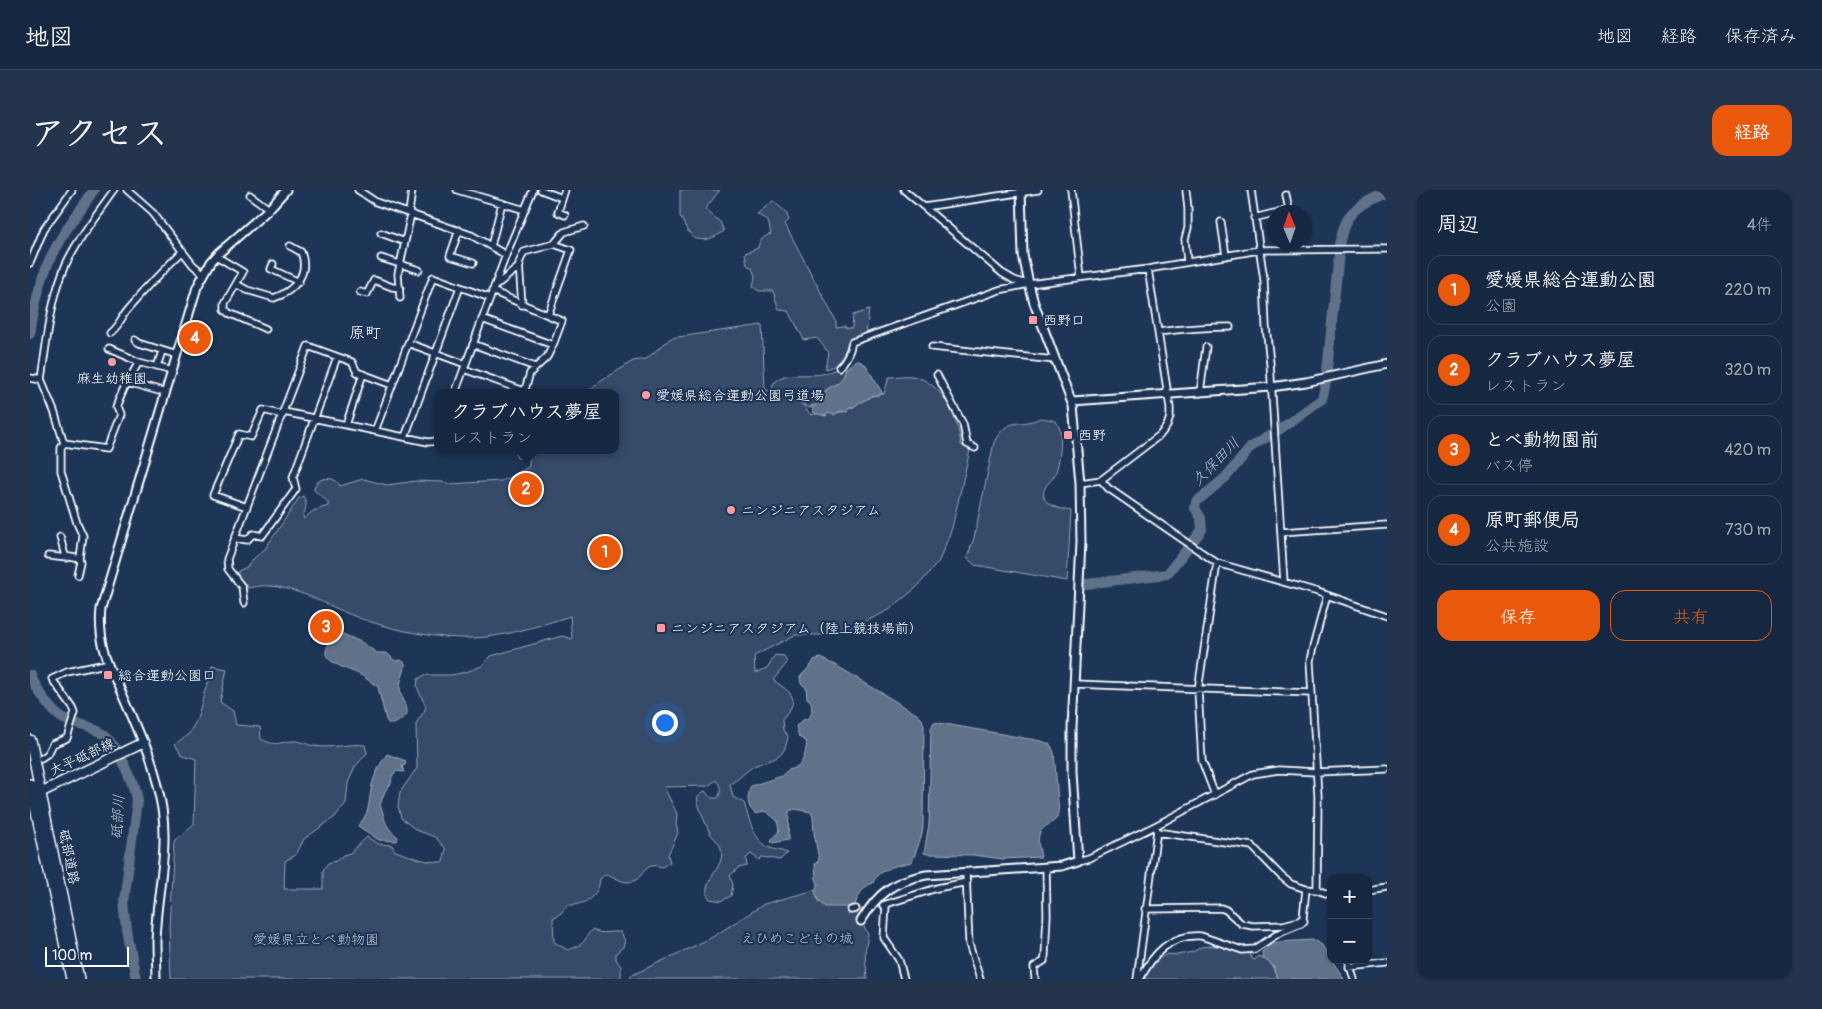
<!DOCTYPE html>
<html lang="ja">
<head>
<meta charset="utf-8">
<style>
	body { margin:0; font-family:Pangolin,"Klee One",sans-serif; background:#23344c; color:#f1f3f6 }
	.controls { position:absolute; right:15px; bottom:15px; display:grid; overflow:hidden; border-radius:10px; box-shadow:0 1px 4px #0004 }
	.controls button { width:45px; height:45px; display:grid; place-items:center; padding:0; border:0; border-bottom:1px solid #35445a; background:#162841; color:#f1f3f6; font:25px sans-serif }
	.compass { position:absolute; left:1237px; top:15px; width:45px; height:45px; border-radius:50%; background:#162841; box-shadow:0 1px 4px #0004; rotate:358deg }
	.scale { position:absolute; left:15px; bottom:12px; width:84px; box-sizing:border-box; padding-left:5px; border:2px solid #fff; border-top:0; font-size:14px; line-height:18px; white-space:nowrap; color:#fff; -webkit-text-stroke:4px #1d3557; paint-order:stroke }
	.you { position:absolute; left:634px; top:532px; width:18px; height:18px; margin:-12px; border:4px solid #fff; border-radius:50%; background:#1a73e8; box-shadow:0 0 0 8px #1a73e833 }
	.badge { display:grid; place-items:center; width:32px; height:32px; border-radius:50%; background:#ea580c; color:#fff; font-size:16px; font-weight:700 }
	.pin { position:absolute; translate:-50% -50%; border:2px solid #fff; box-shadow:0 1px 5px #0006 }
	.popup { position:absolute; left:404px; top:199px; width:185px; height:65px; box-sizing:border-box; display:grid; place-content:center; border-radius:10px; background:#162841; filter:drop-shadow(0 1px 4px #0005); font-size:16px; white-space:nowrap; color:#9ea6b1 }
	.popup b { font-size:19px; color:#f1f3f6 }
	.popup::after { content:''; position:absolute; left:50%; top:100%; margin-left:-10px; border:10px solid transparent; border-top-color:#162841 }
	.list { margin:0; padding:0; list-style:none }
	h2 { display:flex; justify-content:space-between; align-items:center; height:65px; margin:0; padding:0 20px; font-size:21px }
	h2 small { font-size:16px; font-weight:400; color:#9ea6b1 }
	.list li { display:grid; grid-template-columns:32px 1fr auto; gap:15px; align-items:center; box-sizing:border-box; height:70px; margin:0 10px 10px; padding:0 10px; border:1px solid #35445a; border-radius:15px }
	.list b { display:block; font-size:19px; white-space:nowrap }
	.list p { margin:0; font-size:16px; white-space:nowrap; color:#9ea6b1 }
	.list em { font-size:16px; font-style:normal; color:#9ea6b1 }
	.actions { display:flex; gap:10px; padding:15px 20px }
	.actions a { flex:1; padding:11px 0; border:1px solid #ea580c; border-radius:15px; text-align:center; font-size:18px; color:#ea580c }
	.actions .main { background:#ea580c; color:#fff }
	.map { position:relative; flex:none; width:1357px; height:789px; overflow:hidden; border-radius:15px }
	header { display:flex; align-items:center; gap:30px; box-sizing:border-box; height:70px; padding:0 25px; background:#162841; border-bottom:1px solid #35445a }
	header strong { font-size:24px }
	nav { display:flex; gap:28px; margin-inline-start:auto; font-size:18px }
	.intro { display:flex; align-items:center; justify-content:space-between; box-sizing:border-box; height:120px; padding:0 30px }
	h1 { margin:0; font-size:35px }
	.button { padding:12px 22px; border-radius:15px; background:#ea580c; color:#fff; font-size:18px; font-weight:700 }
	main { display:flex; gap:30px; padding:0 30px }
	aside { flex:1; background:#162841; border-radius:15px; box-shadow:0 1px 4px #0004 }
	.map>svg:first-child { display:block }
	.green { fill:#364b69; stroke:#9aa5b4 }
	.water { fill:#617289; stroke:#a0aab8 }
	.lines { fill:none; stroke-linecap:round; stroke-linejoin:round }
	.river { stroke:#617289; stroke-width:10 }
	.minor-tunnel { stroke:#344968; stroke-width:5.5; stroke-dasharray:5.5 3; stroke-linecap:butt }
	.minor-casing { stroke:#fff; stroke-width:9 }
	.tertiary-casing { stroke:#fff; stroke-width:11 }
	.primary-casing { stroke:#fff; stroke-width:12 }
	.trunk-casing { stroke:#fff; stroke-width:12 }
	.minor { stroke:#1d3557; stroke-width:5.5 }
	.tertiary { stroke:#1d3557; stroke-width:7 }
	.primary { stroke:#1d3557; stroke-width:9 }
	.trunk { stroke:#1d3557; stroke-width:9 }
	.poi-dot { fill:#ff9aa2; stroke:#1d3557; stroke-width:2 }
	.labels { text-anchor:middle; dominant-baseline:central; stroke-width:4.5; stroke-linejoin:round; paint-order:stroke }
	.poi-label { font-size:14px; fill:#fff; stroke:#1d3557; text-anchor:start }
	.street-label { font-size:14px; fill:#fff; stroke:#1d3557 }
	.park-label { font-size:14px; fill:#b9c0ca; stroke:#1d3557 }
	.water-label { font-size:15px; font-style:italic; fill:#b8c0ca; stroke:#1d3557 }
	.quarter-label { font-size:16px; fill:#fff; stroke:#1d3557 }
</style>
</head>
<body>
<header>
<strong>地図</strong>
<nav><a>地図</a><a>経路</a><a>保存済み</a></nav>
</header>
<div class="intro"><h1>アクセス</h1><a class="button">経路</a></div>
<main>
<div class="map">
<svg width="1357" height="789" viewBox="0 0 1357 789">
	<rect width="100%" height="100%" fill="#1d3557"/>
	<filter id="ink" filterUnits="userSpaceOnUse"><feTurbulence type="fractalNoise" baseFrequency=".02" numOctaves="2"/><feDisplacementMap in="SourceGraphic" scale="10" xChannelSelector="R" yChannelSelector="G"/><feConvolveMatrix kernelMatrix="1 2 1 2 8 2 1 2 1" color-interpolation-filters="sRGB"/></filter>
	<g filter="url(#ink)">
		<path class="green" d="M650,0H690L675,19L690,32L694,41C684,48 674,53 662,47L661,43L658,42L650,26Z
			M743,11L756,22L759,30L755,34L806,131V137L815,136L816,138H822L823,125L839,120L836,144L821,150C816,168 813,174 795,179L798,162L787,148L774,150L759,121L749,120L743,101H729L723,97L725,86L722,78L717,75L715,63L728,58C729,50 733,47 741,44L738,31L727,24Z
			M732,135L735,199L742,202L743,194C751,180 778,187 792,184C799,182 807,179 814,176L816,180L811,191L796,200V206L786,211L785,216H781L780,218L775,216L769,205L763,203L757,207L772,214L781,225C790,222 803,224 813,222C819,220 818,217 824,217C829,211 836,211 841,206L854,204L859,187C866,187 874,185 882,186C912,191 928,228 931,255L940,260L922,338L909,371L887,397L859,420L843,428L814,440L792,445H765L724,466L725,483L737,478L745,465L754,466L757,473L743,490C763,504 771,508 752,530L753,540L758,546C754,573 742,567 722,577C715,582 708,590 700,594L703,607L714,613C719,629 723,649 738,657C744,660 751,660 757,663L750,670L732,667L729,670L721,664L716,668L717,676L708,678L700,686L703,695L701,706L691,711L680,709L677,705C674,687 696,677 691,658C689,653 686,650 682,646C678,640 665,611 668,606C670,604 673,602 675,601L681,608H688C692,601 691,596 686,590L678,596L634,597L647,624L646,634L648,643L638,665L640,672L632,677C611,670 615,692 598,692C590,692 584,686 576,684L570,689C569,706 554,716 538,715L530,724L523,728L524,752L538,760C544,758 550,756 554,751C558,746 557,744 562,740C573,745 580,741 591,742L595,751L593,757L586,763V769L591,777V789H141L139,737L144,651L164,634L166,569L153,565L145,554L159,544L167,529L182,476L197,479L190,512L203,521L206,535L230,537L231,549C249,558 248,551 265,551C272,551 278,555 284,556C302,559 318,553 335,555L337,563L325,577L318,593L316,613L305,627L274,649L266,665L255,671L254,699H293V680L298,673L306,671L313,665L320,663L337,647L348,654L362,655L365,661C381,666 396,673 413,672L416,659L405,647L386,640L371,628L368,616L370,602L387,578L386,534C389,527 394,524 396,517L387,497L388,489L395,485H421L436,482L452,476L461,466L532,446L542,449L540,426C512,435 473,447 444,448C407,449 367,441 332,429C301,418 273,399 240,396C232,395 225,397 217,398V395H214L208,386V381L217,377L223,369L235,359L269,308L273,306C278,313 276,319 273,326L274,329L283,321L298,316V312L284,300C284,287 305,284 310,296L333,289L357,295L386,291L412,292L419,294L471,291L499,277V268H487L485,263L486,260H585V203H556L565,195L603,171L616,169L641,148Z
			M1010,228C1016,229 1024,229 1028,234C1033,243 1030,274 1025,284C1023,289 1019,292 1016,296C1006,314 1029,319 1041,321L1037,391L945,375L937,368L944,348L964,252C980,224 988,239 1010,228Z
			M785,700L788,711L824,717L838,744L835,762L837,789H601L600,786L681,748L734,714Z
			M1181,756H1197L1220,764L1222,769L1225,770L1228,766C1239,769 1245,777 1248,789H1114L1122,774L1130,768L1138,764L1147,765L1163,762L1171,757Z"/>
		<path class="water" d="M827,170L835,174L853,204L841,206C836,211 829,211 824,217H819L818,222L810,221L804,225L798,223L796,226L784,223L781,216H785L786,211L796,206L795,201L796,200C809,191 812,193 816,178Z
			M307,444H313L331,452L347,463H357L365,471L371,470L375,473C376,481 370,489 370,497C370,507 378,514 377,524C371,529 367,535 359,534L356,530L348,497C342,493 336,488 329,484C322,481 297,473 296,464C295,457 302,448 307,444Z
			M790,468L807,476L888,525L892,529L894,536L893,638L891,648L882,672C869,675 848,678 843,693C831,697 829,706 824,717H795L788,711L785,700L788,694L786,689L785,674L789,670L784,643L783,627L781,622L765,619L759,621L758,650L742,653L741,650L749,641L747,630L735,621L726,624C716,617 717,606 721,596L752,586C757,578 763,580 769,575C775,570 776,558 777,552L769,547L766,536L773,530L779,528L782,522L781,512L777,508L776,497L771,494L770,487L782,474L784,470Z
			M904,532L1011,551L1020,554L1024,562L1029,624C1026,634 1011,635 1009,645C1007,652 1010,660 1011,667L973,669L943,665L897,664L894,663L899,634L901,538Z
			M357,564L376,571L375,575L372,576L374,582L367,581L362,586L361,594L355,601L350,615C357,631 352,634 368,647L367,651L349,650L328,636C340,622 338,617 341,600C342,589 351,572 357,564Z
			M1283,750L1292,755L1314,789H1248L1243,776L1233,768L1232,762L1240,755L1248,752Z"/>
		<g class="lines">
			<path class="river" d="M1309,55C1316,19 1326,17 1357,2
				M0,144C5,111 13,77 31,48C41,32 53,16 64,0
				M1297,181L1309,63
				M1246,242L1292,209L1296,193
				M1056,394L1137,384L1172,340L1171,328L1165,318L1166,312L1196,287L1221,257L1242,244
				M0,485C4,497 21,521 32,528C44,535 60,536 72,543C86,550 105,595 107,610L94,712L97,741L106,789"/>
			<path class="minor-tunnel" d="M826,719L853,715"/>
			<g class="minor-casing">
				<path id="minor" d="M97,0L123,23L163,75L174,84
					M328,0L346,12L441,45L476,65
					M427,0L495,20
					M511,0L532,8
					M535,0L528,22L535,25
					M874,0L972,83L984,90L997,94
					M1041,0L1051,87
					M1156,0L1158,19V38L1155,49L1157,72
					M1221,0L1234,90L1236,136L1240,173L1254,392
					M220,5L239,19
					M894,17L1008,0
					M1248,22L1259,20L1256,5
					M379,23L382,0
					M1224,28L1244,23
					M1191,32L1196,66
					M429,40L420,66L443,73
					M351,43L375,52
					M461,56L472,13
					M186,66L213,82L195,113V119L199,123L236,139
					M351,68L389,80
					M0,73L14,39L42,0
					M243,74L241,79L269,92
					M206,94L217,100L244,108C264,101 280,84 271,62L260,56
					M464,97L490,76
					M462,101L532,131L523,155L517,167L500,183L494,203
					M330,102L337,104L344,90L362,97L370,98
					M370,108L368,84L381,24
					M492,115L489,73L494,62L524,54L534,42L554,36
					M518,125L541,60L524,54
					M452,129L523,155
					M1128,142C1152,139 1176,137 1200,137
					M80,143C89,136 92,126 99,118C116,98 134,79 153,61
					M105,150L109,153L147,165
					M378,153L435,174
					M443,154L505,177
					M902,157L1025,170
					M79,159L109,172
					M127,177L132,161
					M809,177C817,170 820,162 822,152L969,100L999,94L1118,79L1229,60L1357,59
					M434,179L494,201
					M907,185L933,234L937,254L945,258
					M0,188L11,190C17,151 20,111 36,74C49,47 67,24 84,0
					M11,190L24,221L34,253L76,259L89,225L86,217L94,198L109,172L142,181
					M97,192L136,203
					M425,203L476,65L503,0
					M1170,203L1176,157
					M254,222L398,252L407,251
					M316,235L333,184
					M345,241L403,87L460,108
					M375,247L430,97
					M34,253L31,258V281L47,333L53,346L50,369L51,372L48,385
					M1071,290L1078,298L1094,309L1187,373L1288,402L1357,426
					M1050,293L1071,290L1130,245L1137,236L1140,227V218L1118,79
					M217,317L183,305L209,244L221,247L233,220L253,225
					M1251,342L1357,335
					M30,347L35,366L50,369
					M205,348L217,350L223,344L232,346L266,299L263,287L307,167
					M18,366L37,368
					M214,413L212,397L198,379L197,369L278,156L322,172L327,182L362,195
					M1044,494L1281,503
					M11,568L17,564L22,554L37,548L45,523L43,518L22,489L37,482L80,473
					M1185,605L1172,571L1168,500L1187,373
					M1127,642L1222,656L1251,686L1261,694L1276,699L1287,700L1301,705
					M1048,671L1059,668L1127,635L1223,584L1249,580L1286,582L1357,579
					M936,683L939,754L950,789
					M1287,700L1288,606L1280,471L1282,461L1297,405
					M1338,700L1357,697
					M853,715L907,698L937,692
					M856,715L854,748L869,770L874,789
					M1115,719L1191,718L1196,720L1212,734L1223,736L1253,735L1269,731L1273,728L1276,699
					M821,720L826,719
					M1318,770L1324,789
					M1319,777L1357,773
					M1005,789L1004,777L1014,771L1015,766L1017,725L1016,677
					M1107,789L1127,640
					M1110,789C1123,764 1140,744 1171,746L1212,760L1225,759L1249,743L1271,734L1274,731L1272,729"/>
			</g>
			<g class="tertiary-casing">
				<path id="tertiary" d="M1042,211L1241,197L1276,192L1357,174
					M831,731C848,703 863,691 896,685L1032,676L1048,671L1042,582V538L1051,352L1050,293L1043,216L1004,113L999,94L993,65L991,0
					M126,789C126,776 125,763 125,751C126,707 139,662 132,618C126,580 110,544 95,509C81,477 67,455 71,419L167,97L181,72L189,63L239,19L256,0"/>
			</g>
			<g class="primary-casing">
				<path id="primary" d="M5,605L113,553"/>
			</g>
			<g class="trunk-casing">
				<path id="trunk" d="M0,550L49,789
					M0,594L42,789"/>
			</g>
			<use href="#minor" class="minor"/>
			<use href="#tertiary" class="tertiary"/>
			<use href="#primary" class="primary"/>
			<use href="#trunk" class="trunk"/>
		</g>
	</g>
	<g class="poi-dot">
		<rect x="998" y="125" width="10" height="10" rx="2.5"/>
		<circle cx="82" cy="172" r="5"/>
		<circle cx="616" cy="205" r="5"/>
		<rect x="1033" y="240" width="10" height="10" rx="2.5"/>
		<circle cx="701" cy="320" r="5"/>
		<rect x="626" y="433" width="10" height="10" rx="2.5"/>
		<rect x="73" y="480" width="10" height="10" rx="2.5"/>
	</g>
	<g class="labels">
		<g class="poi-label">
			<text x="1013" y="130">西野口</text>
			<text x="82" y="188" text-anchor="middle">麻生幼稚園</text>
			<text x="626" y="205">愛媛県総合運動公園弓道場</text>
			<text x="1048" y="245">西野</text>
			<text x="711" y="320">ニンジニアスタジアム</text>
			<text x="641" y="438">ニンジニアスタジアム（陸上競技場前）</text>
			<text x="88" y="485">総合運動公園口</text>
		</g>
		<g class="street-label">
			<text transform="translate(52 567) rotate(-25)">大平砥部線</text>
			<text transform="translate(39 667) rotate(79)">砥部道路</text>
		</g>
		<g class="park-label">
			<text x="767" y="748">えひめこどもの城</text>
			<text x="286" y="749">愛媛県立とべ動物園</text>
		</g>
		<g class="water-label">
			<text transform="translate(1186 272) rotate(-45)">久保田川</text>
			<text transform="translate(88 627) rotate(-86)">砥部川</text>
		</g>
		<g class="quarter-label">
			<text x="335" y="143">原町</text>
		</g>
	</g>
</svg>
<div class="controls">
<button>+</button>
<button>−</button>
</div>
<svg class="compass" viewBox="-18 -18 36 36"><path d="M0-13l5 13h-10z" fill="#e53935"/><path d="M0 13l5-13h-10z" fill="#9ea6b1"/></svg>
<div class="scale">100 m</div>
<div class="you"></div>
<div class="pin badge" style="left:575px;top:362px">1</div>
<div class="pin badge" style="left:496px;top:299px">2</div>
<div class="popup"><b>クラブハウス夢屋</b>レストラン</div>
<div class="pin badge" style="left:296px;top:437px">3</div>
<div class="pin badge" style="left:165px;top:148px">4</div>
</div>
<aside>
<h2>周辺<small>4件</small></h2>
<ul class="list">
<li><span class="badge">1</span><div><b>愛媛県総合運動公園</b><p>公園</p></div><em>220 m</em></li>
<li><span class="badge">2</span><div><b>クラブハウス夢屋</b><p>レストラン</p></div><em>320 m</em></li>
<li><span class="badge">3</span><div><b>とべ動物園前</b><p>バス停</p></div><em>420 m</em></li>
<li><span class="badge">4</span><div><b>原町郵便局</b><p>公共施設</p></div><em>730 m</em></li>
</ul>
<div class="actions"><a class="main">保存</a><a>共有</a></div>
</aside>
</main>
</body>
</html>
